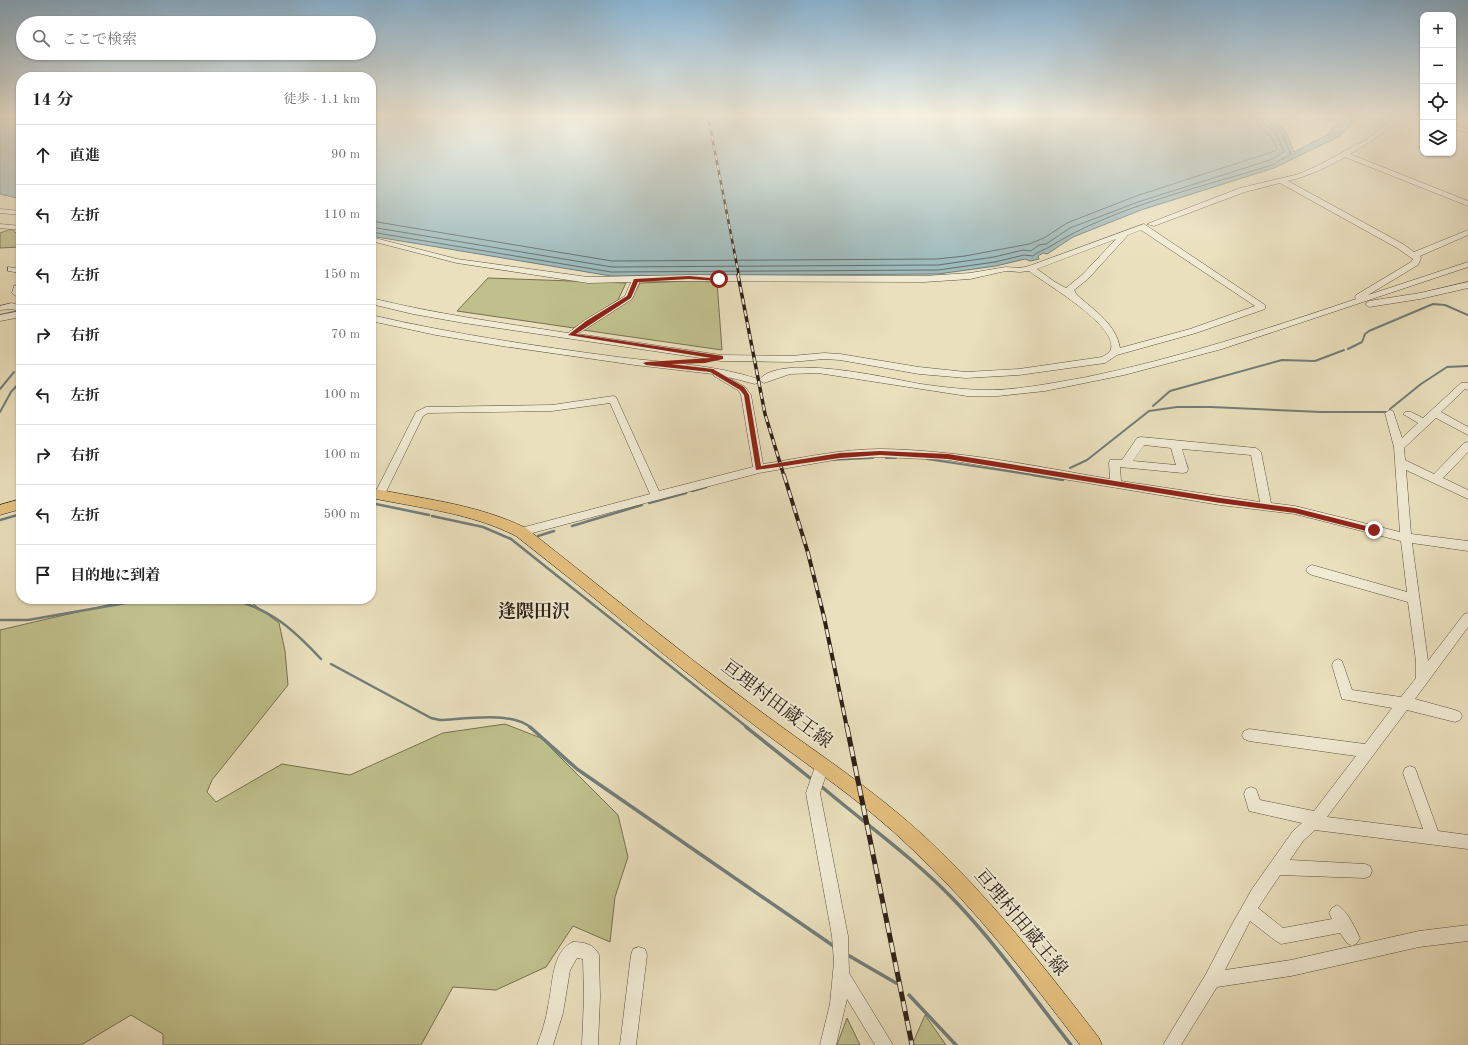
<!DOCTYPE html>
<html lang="ja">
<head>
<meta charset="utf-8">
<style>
	body { margin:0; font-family:"Old Standard TT","Noto Serif JP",serif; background:#f6f6f6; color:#222 }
	.controls { position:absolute; right:12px; top:12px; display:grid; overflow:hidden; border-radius:8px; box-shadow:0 1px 3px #0004 }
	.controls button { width:36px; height:36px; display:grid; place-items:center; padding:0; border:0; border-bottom:1px solid #e0e0e0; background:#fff; color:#222; font:20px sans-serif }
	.stop { position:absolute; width:12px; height:12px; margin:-9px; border:3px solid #8f2418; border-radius:50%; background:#fff }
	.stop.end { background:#8f2418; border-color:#fff; box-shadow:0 1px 4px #0008 }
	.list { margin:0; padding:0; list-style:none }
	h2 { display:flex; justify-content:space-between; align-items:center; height:52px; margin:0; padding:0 16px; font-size:17px }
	h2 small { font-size:13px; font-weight:400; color:#767676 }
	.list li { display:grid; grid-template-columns:26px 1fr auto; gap:12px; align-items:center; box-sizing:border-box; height:60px; padding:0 16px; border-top:1px solid #e0e0e0 }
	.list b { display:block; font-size:15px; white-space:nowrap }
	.list em { font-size:13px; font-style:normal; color:#767676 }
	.icon { flex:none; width:22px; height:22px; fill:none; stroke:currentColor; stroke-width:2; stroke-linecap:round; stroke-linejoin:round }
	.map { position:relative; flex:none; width:1468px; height:1045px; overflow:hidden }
	.search { position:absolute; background:#fff; box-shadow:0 1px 3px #0004; left:16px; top:16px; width:360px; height:44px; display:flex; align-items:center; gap:10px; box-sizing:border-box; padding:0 14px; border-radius:22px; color:#767676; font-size:15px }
	.panel { position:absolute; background:#fff; box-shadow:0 1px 3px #0004; left:16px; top:72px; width:360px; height:532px; border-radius:16px }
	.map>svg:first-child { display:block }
	.green { fill:#bfc08c; stroke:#767052 }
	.water { fill:#9dbabc; stroke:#717d7a }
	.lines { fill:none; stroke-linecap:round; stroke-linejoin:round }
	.shore { stroke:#666e6a; stroke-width:1 }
	.stream-far2 { stroke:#717d7a; stroke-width:2 }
	.stream-far1 { stroke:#717d7a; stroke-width:2.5 }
	.stream { stroke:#717d7a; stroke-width:3.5 }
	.minor-casing { stroke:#5d5141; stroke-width:1 }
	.major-casing { stroke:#2e2118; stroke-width:1 }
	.minor { fill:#f1ebd4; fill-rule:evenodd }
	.major { fill:#e5c07e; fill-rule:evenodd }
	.rail-far3-casing { stroke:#2e2118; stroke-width:2.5 }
	.rail-far2-casing { stroke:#2e2118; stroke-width:3.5 }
	.rail-far1-casing { stroke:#2e2118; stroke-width:4 }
	.rail-casing { stroke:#2e2118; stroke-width:5 }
	.rail-far3 { stroke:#f1ebd4; stroke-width:1.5; stroke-dasharray:5; stroke-linecap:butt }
	.rail-far2 { stroke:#f1ebd4; stroke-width:2; stroke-dasharray:6; stroke-linecap:butt }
	.rail-far1 { stroke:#f1ebd4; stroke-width:2.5; stroke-dasharray:8; stroke-linecap:butt }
	.rail { stroke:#f1ebd4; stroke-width:3.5; stroke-dasharray:10; stroke-linecap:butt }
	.route { fill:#8f2418 }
	.labels { text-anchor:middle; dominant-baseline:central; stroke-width:4; stroke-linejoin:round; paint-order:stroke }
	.quarter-label { font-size:18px; font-weight:bold; fill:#2e2118; stroke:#f1ebd4 }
	.near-street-label { font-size:19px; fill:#2e2118; stroke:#f1ebd4 }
</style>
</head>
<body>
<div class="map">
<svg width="1468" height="1045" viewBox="0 0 1468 1045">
	<rect width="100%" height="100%" fill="#eae0bd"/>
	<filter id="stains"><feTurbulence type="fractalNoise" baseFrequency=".005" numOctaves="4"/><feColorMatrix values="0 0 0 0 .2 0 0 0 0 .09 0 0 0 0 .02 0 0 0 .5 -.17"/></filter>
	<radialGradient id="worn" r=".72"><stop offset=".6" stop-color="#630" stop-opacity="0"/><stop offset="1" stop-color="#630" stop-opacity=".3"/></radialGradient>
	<path class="green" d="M11,229L21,237V247L0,248V233Z
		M488,278L626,283L618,300L574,328L457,311Z
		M690,281L717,282L722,350L583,330L631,299L640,283Z
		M133,599H240L248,600L279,623L285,651L288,685L212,780L207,792L216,802L282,764L350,775L443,733L505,724L541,738L618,815L628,857L615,897L610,942L573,926L546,967L496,990L453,987L421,1045H163V1034L131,1015L81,1045H0V630Z
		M925,1015L946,1045H912Z
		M847,1018L860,1045H837Z"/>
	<path class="water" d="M0,116H21V199L0,194Z
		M371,116H1272L1271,119C1287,128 1287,136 1294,152L1327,135L1344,116H1360L1340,136L1274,168L1141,210L1073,237L1047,254L1043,253L1038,256L1039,259L1030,261L1025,259L996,266L938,274L611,276L371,236Z"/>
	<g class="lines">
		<path class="shore" d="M371,221L612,261L937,259L965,256L1029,244L1044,238L1067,223L1136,196L1275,151L1277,149L1271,136L1258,126L1257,116
			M371,227L612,267L938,265L994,257L1023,250L1031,251L1039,245L1046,244L1070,228L1138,202L1270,160L1284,152L1275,131L1264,124L1263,116
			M371,232L611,272L938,270L995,262L1024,255L1033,256C1038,251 1045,250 1051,246C1113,207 1202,187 1272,165L1291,154L1283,136L1269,121L1268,116"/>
		<path class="stream-far2" d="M0,315L18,311
			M1348,349L1362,342L1365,334L1369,331L1433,304L1445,305L1468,315
			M0,389L14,372
			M1153,406L1170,391L1282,360L1315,361L1344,350
			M1390,409L1421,384L1447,367L1468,366
			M0,412L11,392L21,381
			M886,458H896
			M927,459L1039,476
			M830,460L873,458
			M1070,468L1087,460L1149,411L1177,407H1211L1321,412H1386"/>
		<path class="stream-far1" d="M1033,475L1063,480
			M692,491L706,487
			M371,503L429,515
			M649,503L686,493
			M432,516L483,527L511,539L748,728
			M0,520L21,514
			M572,526L642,505
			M538,536L554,531
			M230,599C271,609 293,629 321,659
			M0,620H28L149,599
			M331,664L431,718L440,720C464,719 513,711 531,728"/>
		<path class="stream" d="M530,727L577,769L835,947
			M746,727L810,778
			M822,787C867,825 915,859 955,901C998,946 1033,997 1071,1045
			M846,954L896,983
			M909,995L956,1045"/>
		<g class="minor-casing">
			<path id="minor" d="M1396,116H1403L1373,140L1350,154L1468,201V206L1345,157C1327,167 1309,176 1288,181L1403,244L1414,252L1468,230V235L1420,256L1421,258L1418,265L1368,295L1468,262V267L1222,349L1124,375L1045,391L998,396H967L818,373L790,374L764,383L759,380C780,352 891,379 921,384C941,387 960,389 980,390C1015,391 1052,383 1087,377C1179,358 1267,329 1356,299L1355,297L1356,295L1411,262L1413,259L1397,248L1280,183L1245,192L1154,226L1147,224L1240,188L1299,174L1319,165L1369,138Z
				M1405,116L1423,118V122L1406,117Z
				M1453,125L1468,129V133L1453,129Z
				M0,209L21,211V215L0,213Z
				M0,224L21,226V230L0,228Z
				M1144,224L1265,305V309L1196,333L1117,355L1105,363L1019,375L966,378L919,374L840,360L824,359L791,362L721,361L464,323L413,314L371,304V298C436,314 502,323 568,333L585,320L625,296L631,282L588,283L457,263L371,241V237L457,259L588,277L689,275L924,276L970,273L1006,267L1020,268L1029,266ZM1141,230L1255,306L1190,329L1120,348C1116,324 1095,311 1077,295L1074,290L1088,279L1128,235ZM1116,239L1082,275L1066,288L1055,282L1037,269ZM1006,271L1020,272L1029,271C1046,284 1117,325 1111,349C1110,353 1105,355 1102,357L1019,369L966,372L919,367L840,354L824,353L791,356L721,355L578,334L632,299L640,281L924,282L970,279Z
				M8,267L21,269V273L8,271Z
				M1468,282V288L1420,299L1369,307L1365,304L1369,301L1420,293Z
				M17,285L21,288V300L12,293L14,286Z
				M12,303L21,306V317L0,321V315L20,311L12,309L0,310V306Z
				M371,315C453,334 535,346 618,357C665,363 713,364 758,379L760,381L755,384L728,377L745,387L751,395L763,464C802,458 841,449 881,449C958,450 1034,466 1110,479L1109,463L1110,460H1122L1137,438L1141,437L1256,448L1261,452L1271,503L1295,506L1400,532L1394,447L1385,413L1390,410L1393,411L1402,438L1418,423L1403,414L1405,412H1411L1423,418L1461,383H1468V390L1465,389L1441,412L1468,427V435L1436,418L1404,448L1405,460L1434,474L1464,443L1468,442V452L1443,478L1468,490V499L1406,470L1411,534L1468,541V551L1412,543L1428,661L1464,614L1468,613V627L1415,699L1455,710L1460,712L1462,716L1460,720L1455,722L1407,710L1327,817L1423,829L1403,773L1405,768L1410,766L1415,768L1438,831L1468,835V849L1315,830L1303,841L1290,860L1365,864L1370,866L1372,871L1370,876L1365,878L1280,875L1258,908L1283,928L1332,919L1329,913L1332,908L1337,905C1347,910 1355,928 1360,938L1357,943L1352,946L1347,943L1340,933L1281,944L1276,941L1250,921L1225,970L1291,960L1419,931L1468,925V941L1419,947L1291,976L1217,987L1181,1045H1163L1206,974L1230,928L1252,889L1293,831L1302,823L1249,811L1244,794L1246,789L1251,787L1256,789L1260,800L1314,811L1356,756L1249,741L1244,739L1242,735L1244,731L1249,729L1365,744L1392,708L1342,699L1332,665L1334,661L1338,659L1342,661L1352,690L1401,697L1416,678V661L1408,602L1312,575L1308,573L1306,570L1308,567L1312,565L1407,592L1401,541L1295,514L1220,505L948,460L880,457L840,459L759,473L521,536L517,535L515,532L517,529L650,494L610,403L552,411L428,413L423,416L383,498H375L374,495L416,412L426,407L552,405L613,396L616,397L659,491L753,467L741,395L739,391L714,376L713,374L635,365L502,346L436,335L371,321ZM1144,445L1171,448L1176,465L1133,461ZM1182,449L1251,455L1260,502L1121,481L1120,467L1183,473L1187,472L1188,469Z
				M822,759L827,761L829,766L820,793L848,936L849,973L893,1045H875L847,999L836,1045H820L830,1004L834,962L832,936L806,793L817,761Z
				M573,942C584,942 594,944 599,955L600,997L598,1045H582L584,997L583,959L577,958L570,970L563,1013L553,1045H537C542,1032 546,1020 548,1006C553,986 551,951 573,942Z
				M639,947L645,949L647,955L636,1045H620L631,955L633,949Z"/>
		</g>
		<g class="major-casing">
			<path id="major" d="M371,488C423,499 477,504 526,528C601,587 675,648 752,705C809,748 871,787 924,836C990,897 1045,968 1099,1038L1102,1045H1080C1028,977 976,909 913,850C861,799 799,760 741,715C665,657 592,595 516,536C471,513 420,508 371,498Z
				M21,499V509L0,515V505Z"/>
		</g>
		<use href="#minor" class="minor"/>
		<use href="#major" class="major"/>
		<g class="rail-far3-casing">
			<path id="rail-far3" d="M708,116L739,276"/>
		</g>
		<g class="rail-far2-casing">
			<path id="rail-far2" d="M738,275L765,414L784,476"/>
		</g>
		<g class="rail-far1-casing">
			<path id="rail-far1" d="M784,475L808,553L824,617L847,728"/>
		</g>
		<g class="rail-casing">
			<path id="rail" d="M847,727L912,1045"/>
		</g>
		<use href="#rail-far3" class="rail-far3"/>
		<use href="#rail-far2" class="rail-far2"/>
		<use href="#rail-far1" class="rail-far1"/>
		<use href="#rail" class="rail"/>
	</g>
	<linearGradient id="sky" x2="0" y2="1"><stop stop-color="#8ab6d6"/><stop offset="0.44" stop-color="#f6f1e1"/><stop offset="1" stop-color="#f6f1e1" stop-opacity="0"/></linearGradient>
	<rect width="1468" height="262" fill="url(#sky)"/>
	<path class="route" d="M689,276L721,279L719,281L689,279L638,282L631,298L576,334L723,356V359L705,363L671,364L713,369L744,387L749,395L761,466L840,453L880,451L948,454L1220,498L1295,508L1374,528L1377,530L1374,533L1295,513L1220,503L948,459L880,455L840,458L756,470L744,395L740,390L710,372L646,365L643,363L646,362L711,358L568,335L586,321L627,296L634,279Z"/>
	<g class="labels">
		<g class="quarter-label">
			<text x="534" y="612">逢隈田沢</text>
		</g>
		<g class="near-street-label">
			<text transform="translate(776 705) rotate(37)">亘理村田蔵王線</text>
			<text transform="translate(1020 923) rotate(50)">亘理村田蔵王線</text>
		</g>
	</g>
	<rect width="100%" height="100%" filter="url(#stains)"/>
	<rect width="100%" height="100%" fill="url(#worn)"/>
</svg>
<div class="controls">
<button>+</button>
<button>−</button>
<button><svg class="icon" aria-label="locate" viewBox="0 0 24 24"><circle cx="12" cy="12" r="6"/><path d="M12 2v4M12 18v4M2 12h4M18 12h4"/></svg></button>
<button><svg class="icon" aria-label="layers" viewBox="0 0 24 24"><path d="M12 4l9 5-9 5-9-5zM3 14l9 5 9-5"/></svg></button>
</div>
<div class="stop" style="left:719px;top:279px"></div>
<div class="stop end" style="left:1374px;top:530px"></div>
<div class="search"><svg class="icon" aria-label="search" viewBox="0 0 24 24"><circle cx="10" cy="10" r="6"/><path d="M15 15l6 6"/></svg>ここで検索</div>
<section class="panel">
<h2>14 分<small>徒歩 · 1.1 km</small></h2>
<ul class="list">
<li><svg class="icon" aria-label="ahead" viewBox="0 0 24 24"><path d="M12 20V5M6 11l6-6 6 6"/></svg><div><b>直進</b></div><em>90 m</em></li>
<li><svg class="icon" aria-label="left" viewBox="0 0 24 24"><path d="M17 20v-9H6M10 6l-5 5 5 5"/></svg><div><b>左折</b></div><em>110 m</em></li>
<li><svg class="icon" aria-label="left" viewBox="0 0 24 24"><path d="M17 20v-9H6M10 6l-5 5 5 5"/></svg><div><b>左折</b></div><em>150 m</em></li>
<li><svg class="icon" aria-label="right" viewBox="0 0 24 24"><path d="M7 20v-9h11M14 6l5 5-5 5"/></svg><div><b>右折</b></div><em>70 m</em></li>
<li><svg class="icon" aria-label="left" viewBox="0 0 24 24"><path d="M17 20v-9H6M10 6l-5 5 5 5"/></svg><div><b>左折</b></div><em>100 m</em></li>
<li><svg class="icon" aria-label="right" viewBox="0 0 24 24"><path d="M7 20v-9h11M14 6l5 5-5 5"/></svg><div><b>右折</b></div><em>100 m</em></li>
<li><svg class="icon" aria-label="left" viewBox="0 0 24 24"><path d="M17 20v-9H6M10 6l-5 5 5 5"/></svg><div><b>左折</b></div><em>500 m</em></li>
<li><svg class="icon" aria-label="arrive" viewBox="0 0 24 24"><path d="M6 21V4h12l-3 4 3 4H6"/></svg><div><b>目的地に到着</b></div></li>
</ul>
</section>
</div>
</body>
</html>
